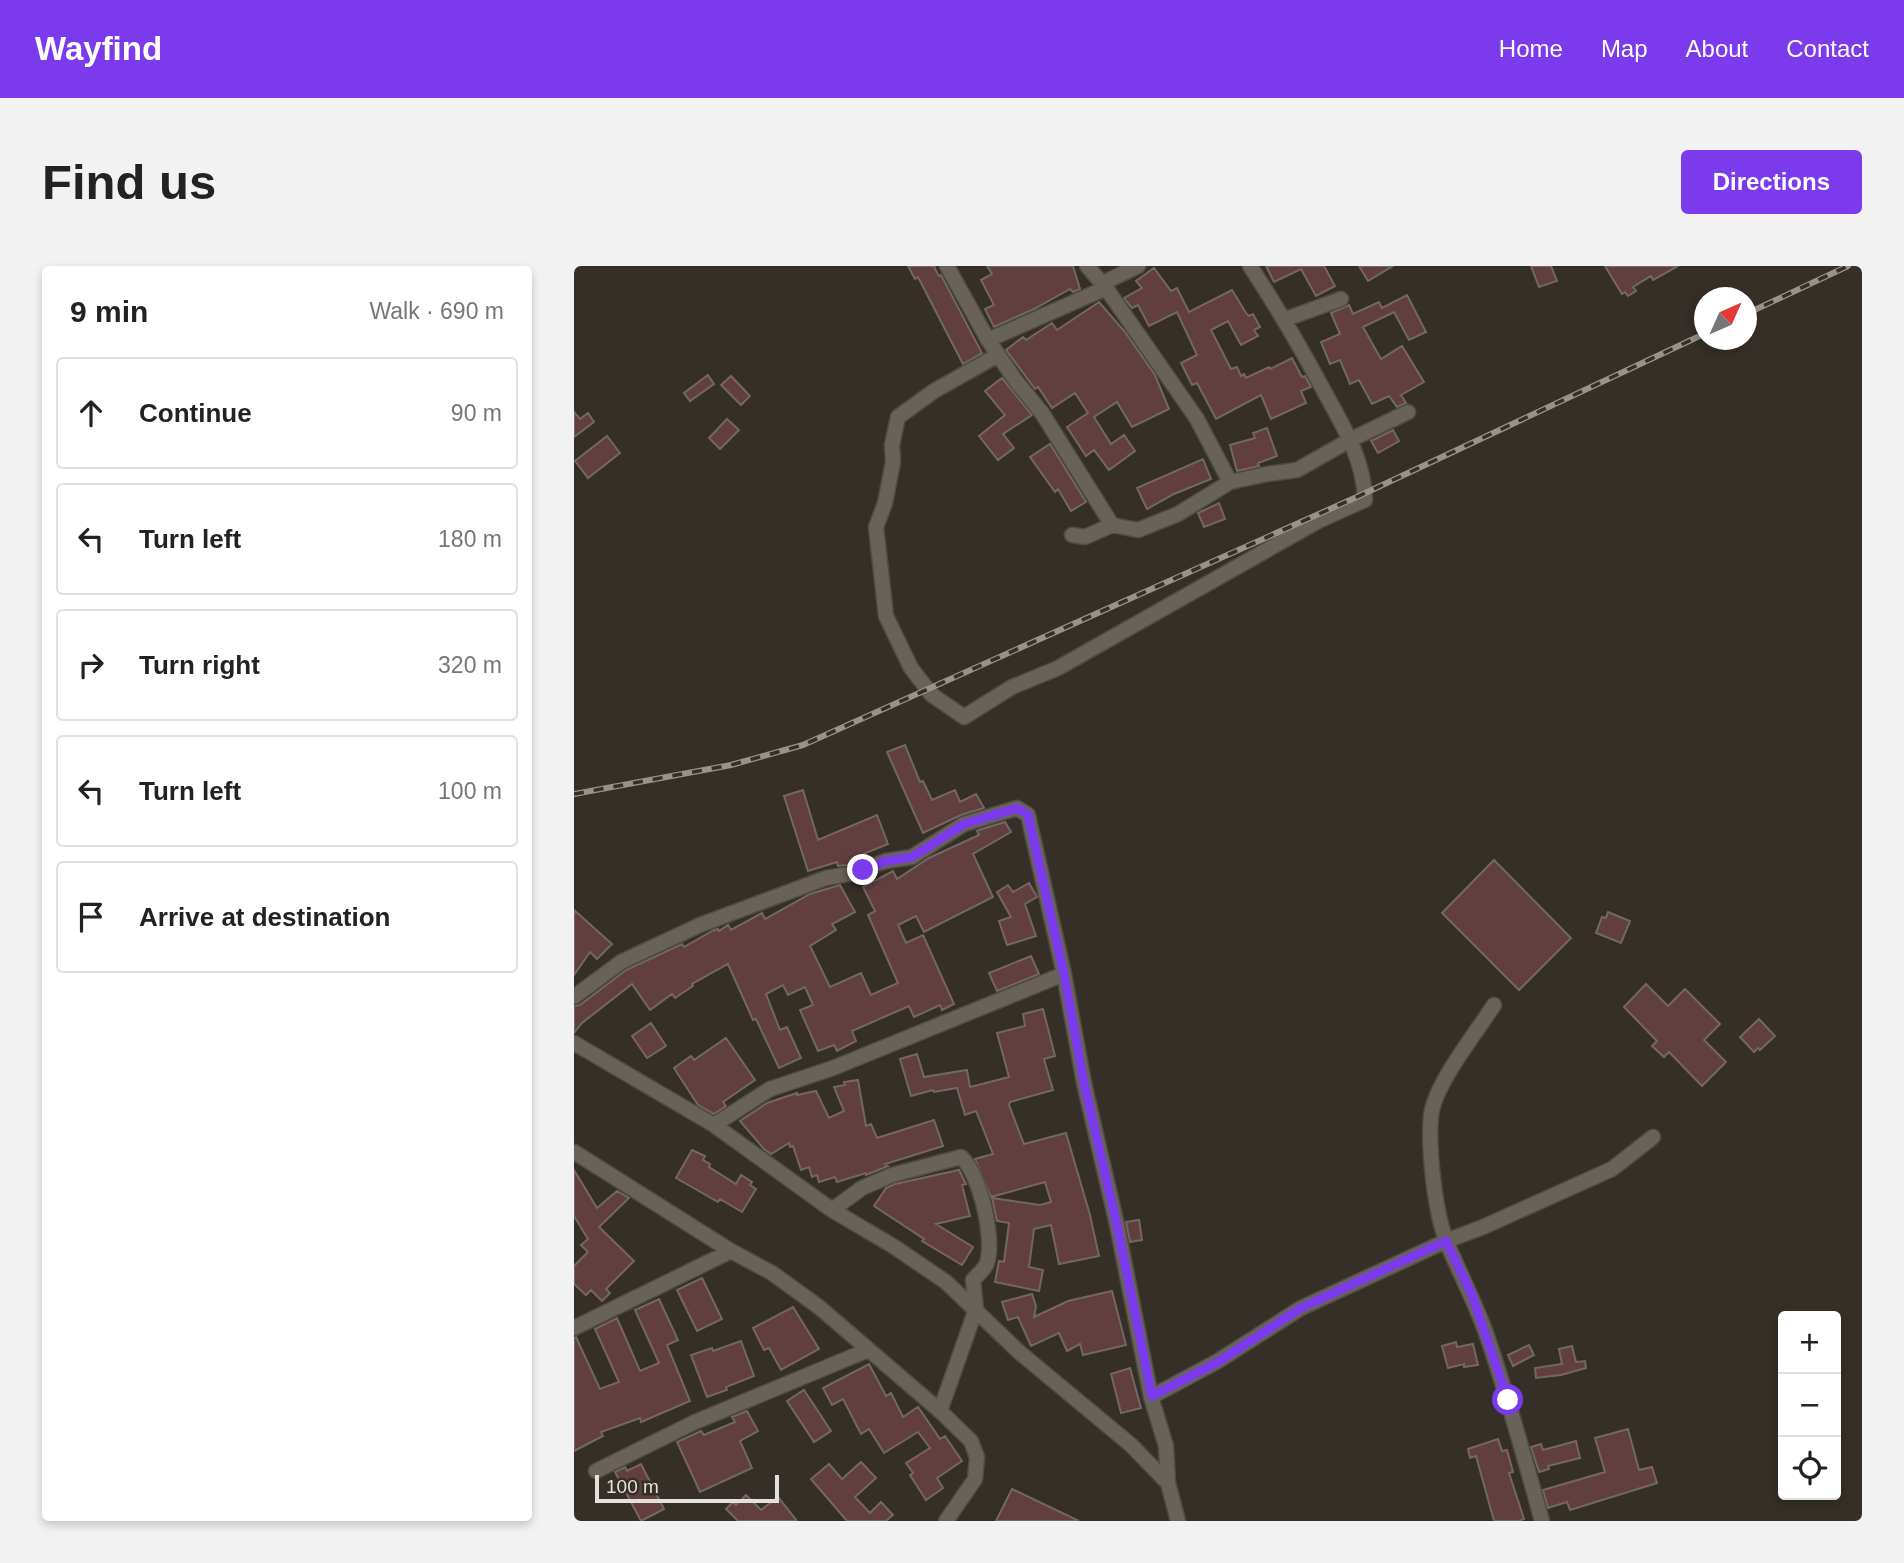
<!DOCTYPE html>
<html lang="en">
<head>
<meta charset="utf-8">
<style>
	body { margin:0; font-family:Helvetica,sans-serif; background:#f2f2f2; color:#222 }
	.controls { position:absolute; right:21px; bottom:21px; display:grid; overflow:hidden; border-radius:7px; box-shadow:0 4px 10px #0003 }
	.controls button { width:63px; height:63px; display:grid; place-items:center; padding:0; border:0; border-bottom:2px solid #e0e0e0; background:#fff; color:#222; font:35px sans-serif }
	.compass { position:absolute; left:1120px; top:21px; width:63px; height:63px; border-radius:50%; background:#fff; box-shadow:0 4px 10px #0003; rotate:45deg }
	.scale { position:absolute; left:21px; bottom:18px; width:184px; box-sizing:border-box; padding-left:7px; border:4px solid #e4e0db; border-top:0; font-size:19px; line-height:24px; white-space:nowrap; color:#e4e0db; -webkit-text-stroke:5px #352f27; paint-order:stroke }
	.stop { position:absolute; width:21px; height:21px; margin:-16px; border:5px solid #7c3aed; border-radius:50%; background:#fff }
	.stop.end { background:#7c3aed; border-color:#fff; box-shadow:0 2px 7px #0008 }
	.list { margin:0; padding:0; list-style:none }
	h2 { display:flex; justify-content:space-between; align-items:center; height:91px; margin:0; padding:0 28px; font-size:30px }
	h2 small { font-size:23px; font-weight:400; color:#767676 }
	.list li { display:grid; grid-template-columns:46px 1fr auto; gap:21px; align-items:center; box-sizing:border-box; height:112px; margin:0 14px 14px; padding:0 14px; border:2px solid #e0e0e0; border-radius:7px }
	.list b { display:block; font-size:26px; white-space:nowrap }
	.list em { font-size:23px; font-style:normal; color:#767676 }
	.icon { flex:none; width:38px; height:38px; fill:none; stroke:currentColor; stroke-width:2; stroke-linecap:round; stroke-linejoin:round }
	.map { position:relative; flex:none; width:1288px; height:1255px; overflow:hidden; border-radius:7px }
	header { display:flex; align-items:center; gap:42px; box-sizing:border-box; height:98px; padding:0 35px; background:#7c3aed; color:#fff }
	header strong { font-size:33px }
	nav { display:flex; gap:38px; margin-inline-start:auto; font-size:24px }
	.intro { display:flex; align-items:center; justify-content:space-between; box-sizing:border-box; height:168px; padding:0 42px }
	h1 { margin:0; font-size:49px }
	.button { padding:18px 32px; border-radius:7px; background:#7c3aed; color:#fff; font-size:24px; font-weight:700 }
	main { display:flex; gap:42px; padding:0 42px }
	aside { flex:1; background:#fff; border-radius:7px; box-shadow:0 4px 10px #0003 }
	.map>svg:first-child { display:block }
	.building { fill:#613f3e; stroke:#736665; stroke-width:2 }
	.lines { fill:none; stroke-linecap:round; stroke-linejoin:round }
	.street-casing { stroke:#504b44; stroke-width:17 }
	.street { stroke:#696259; stroke-width:14 }
	.rail-casing { stroke:#97928b; stroke-width:6 }
	.rail { stroke:#352f27; stroke-width:3.5; stroke-dasharray:10; stroke-linecap:butt }
	.route { stroke:#7c3aed; stroke-width:9 }
</style>
</head>
<body>
<header>
<strong>Wayfind</strong>
<nav><a>Home</a><a>Map</a><a>About</a><a>Contact</a></nav>
</header>
<div class="intro"><h1>Find us</h1><a class="button">Directions</a></div>
<main>
<aside>
<h2>9 min<small>Walk · 690 m</small></h2>
<ul class="list">
<li><svg class="icon" aria-label="ahead" viewBox="0 0 24 24"><path d="M12 20V5M6 11l6-6 6 6"/></svg><div><b>Continue</b></div><em>90 m</em></li>
<li><svg class="icon" aria-label="left" viewBox="0 0 24 24"><path d="M17 20v-9H6M10 6l-5 5 5 5"/></svg><div><b>Turn left</b></div><em>180 m</em></li>
<li><svg class="icon" aria-label="right" viewBox="0 0 24 24"><path d="M7 20v-9h11M14 6l5 5-5 5"/></svg><div><b>Turn right</b></div><em>320 m</em></li>
<li><svg class="icon" aria-label="left" viewBox="0 0 24 24"><path d="M17 20v-9H6M10 6l-5 5 5 5"/></svg><div><b>Turn left</b></div><em>100 m</em></li>
<li><svg class="icon" aria-label="arrive" viewBox="0 0 24 24"><path d="M6 21V4h12l-3 4 3 4H6"/></svg><div><b>Arrive at destination</b></div></li>
</ul>
</aside>
<div class="map">
<svg width="1288" height="1255" viewBox="0 0 1288 1255">
	<rect width="100%" height="100%" fill="#352f27"/>
	<path class="building" d="M334,0H362L360,1L365,10L367,9L408,87L389,98L344,11L341,13Z
		M413,0H499L506,23L499,26L496,23L460,43L420,61L411,43L420,39L407,14L418,8Z
		M692,0H750L761,20L742,30L727,3L700,16Z
		M785,0H819L794,15Z
		M957,0H977L983,15L965,21Z
		M1031,0H1104L1079,14L1077,10L1059,21L1062,25L1054,30L1051,26L1048,28Z
		M580,2L597,25L603,22L615,46L658,24L672,47L675,50L679,48L686,61L680,64L684,70L667,79L654,55L637,64L657,103L663,101L667,110L670,108L672,112L695,101L696,103L718,92L728,111L731,110L737,121L727,125L732,137L697,153L687,129L642,153L623,117L618,119L607,97L623,89L603,46L575,60L564,39L558,42L550,32L568,22L562,15Z
		M833,29L852,66L835,74L820,46L789,61L807,93L828,80L850,116L827,129L832,137L823,141L815,130L798,138L785,114L776,118L766,94L756,98L747,76L766,68L757,47L775,39L779,48L805,36L808,42Z
		M525,36L551,66L581,109L595,143L558,161L543,136L520,151L537,178L550,169L561,185L535,204L520,184L512,190L493,161L514,147L501,127L478,142L464,121L461,123L432,84L449,71L452,74L478,57L483,64Z
		M134,109L140,118L116,135L110,127Z
		M157,110L176,130L167,139L147,119Z
		M428,112L458,149L429,168L440,182L424,194L405,170L431,149L411,125Z
		M0,146L6,153L14,147L20,156L0,171Z
		M153,153L165,164L146,183L135,172Z
		M693,162L703,190L684,197L685,200L663,205L656,179L681,172L679,167Z
		M819,164L825,175L804,187L797,175Z
		M33,170L46,187L14,212L1,195Z
		M476,178L512,236L497,245L484,223L481,226L456,191Z
		M629,193L637,213L600,228L573,243L563,222Z
		M645,237L651,253L630,261L624,247Z
		M331,479L346,516L349,515L358,534L381,524L386,536L402,528L410,542L387,549L349,567L313,486Z
		M229,524L244,574L303,549L314,578L289,588L290,592L273,599L264,600L263,596L234,605L210,530Z
		M431,556L437,566L399,588L419,631L350,666L342,650L324,659L332,677L349,669L380,738L368,744L366,739L340,751L335,740L278,765L282,775L263,785L260,779L244,785L226,744L239,739L231,721L214,729L209,719L192,728L206,764L213,761L227,792L205,802L182,753L179,754L154,698L118,718L119,720L101,732L98,728L76,744L58,718L8,757L0,767V740L6,739L52,704L108,678L110,681L140,664L144,663L145,665L154,659L157,664L188,647L191,653L236,628L266,619L281,646L258,658L262,664L236,680L256,721L287,707L297,729L324,717L294,649L301,645L289,621L319,605L323,613L355,592L405,569L403,565L405,564Z
		M920,594L997,672L945,724L868,647Z
		M455,617L463,631L451,638L462,670L433,679L425,655L437,651L423,626L434,619L439,626Z
		M0,644L38,678L23,693L16,686L0,709Z
		M1034,646L1056,655L1047,677L1022,667L1028,651L1032,652Z
		M457,690L465,708L423,725L415,707Z
		M1072,718L1094,740L1111,723L1146,758L1130,774L1152,796L1128,820L1095,786L1090,791L1078,780L1083,775L1050,741Z
		M469,743L481,790L470,793L479,824L436,836L435,839L450,878L492,867L516,949L525,990L485,998L477,959L460,963L455,1001L469,1004L465,1025L421,1016L425,995L430,996L435,957L423,955L418,932L466,939L477,936L471,916L417,931L401,893L419,888L402,845L391,849L383,822L360,826L359,824L337,830L326,793L343,788L350,811L393,804L396,821L435,811L423,767L451,760L449,748Z
		M1185,753L1201,770L1186,784L1184,782L1180,786L1166,771Z
		M77,757L92,780L73,792L58,770Z
		M152,772L181,814L149,836L152,840L140,848L124,839L100,802L117,790L120,794Z
		M284,814L292,860L297,858L303,872L360,854L369,880L311,898L314,900L292,909V907L263,916L261,911L245,916L243,909L238,911L235,901L227,904L219,880L216,881L215,877L197,888L190,883L166,855L193,837L223,827V829L242,825L255,852L270,845L260,821L271,819L270,816Z
		M118,884L131,890L129,894L136,898L135,901L162,918L167,909L178,916L176,919L182,923L168,946L146,933L144,936L102,912Z
		M0,904L23,942L43,925L55,932L25,961L60,995L32,1023L36,1027L28,1035L17,1024L12,1029L0,1018V1000L14,986L7,979L14,973L0,950Z
		M385,904L392,918L388,919L396,950L362,958L399,981L388,999L348,975L350,973L300,940L312,922L321,918Z
		M565,954L568,974L556,976L552,956Z
		M128,1012L148,1053L123,1065L103,1024Z
		M538,1025L552,1079L509,1089L506,1078L493,1085L485,1067L457,1080L444,1051L434,1054L428,1036L458,1028L462,1040L460,1051L494,1035Z
		M85,1033L104,1074L93,1079L116,1135L67,1156L66,1152L27,1166L29,1170L0,1185V1072L2,1071L26,1123L45,1116L21,1063L43,1052L66,1105L85,1097L61,1044Z
		M219,1041L245,1083L207,1104L195,1082L190,1084L179,1062Z
		M167,1075L180,1110L152,1121L153,1124L133,1131L117,1089L138,1082L139,1085Z
		M882,1076L883,1081L899,1078L904,1099L890,1101V1098L874,1102L868,1080Z
		M955,1079L960,1089L939,1100L934,1089Z
		M998,1080L1002,1096L1011,1095L1012,1102L987,1109L962,1112L961,1102L988,1098L985,1083Z
		M295,1098L312,1130L317,1127L329,1151L344,1141L366,1173L371,1170L388,1195L363,1212L369,1222L352,1234L336,1209L339,1207L332,1197L356,1182L344,1166L310,1187L295,1163L287,1168L269,1133L258,1139L249,1122Z
		M556,1102L567,1142L547,1147L537,1108Z
		M230,1124L257,1165L240,1176L213,1135Z
		M173,1145L184,1165L166,1175L178,1202L126,1226L103,1176L127,1165L130,1169L161,1156L158,1151Z
		M1054,1163L1065,1204L1078,1201L1083,1217L996,1244L993,1236L974,1242L969,1224L1031,1206L1021,1172Z
		M924,1173L928,1185L933,1184L939,1206L935,1207L950,1253L945,1255H920L902,1190L896,1192L894,1183Z
		M1002,1175L1006,1192L974,1200L975,1203L965,1206L957,1181L967,1178L969,1184Z
		M287,1196L302,1212L281,1231L296,1247L307,1236L319,1249L312,1255H273L237,1213L255,1198L268,1213Z
		M67,1198L90,1243L67,1255L41,1206L51,1201L53,1205Z
		M438,1223L505,1255H422Z
		M172,1229L187,1244L204,1231L223,1255H164L152,1243L159,1236L162,1239Z"/>
	<g class="lines">
		<g class="street-casing">
			<path id="street" d="M373,0L414,74L442,115L468,147L538,259L564,264L604,248L656,216
				M513,0L532,22
				M529,17L564,0
				M712,53L767,33
				M414,74L532,22L623,153L656,216L693,208L723,204L776,174L834,146
				M424,89L360,125L324,151L318,179L319,196L311,237L302,261L312,350L337,402L358,429L390,451L438,421L484,402L746,254L791,234C790,193 769,160 750,125C727,82 703,41 676,0
				M498,269L511,271L538,259
				M0,731L47,696L126,659L252,612L275,608L312,595L338,591L390,558L443,542L454,549L490,708L510,817L543,959L577,1131L592,1180L594,1217L604,1255
				M920,739C902,767 860,819 857,850C854,883 861,947 873,977C886,1008 902,1038 913,1070C934,1131 951,1193 968,1255
				M0,777L140,859L258,944L319,980L372,1016L445,1086L557,1179L594,1217
				M140,859L196,823L259,802L490,708
				M0,886L157,985L198,1007L245,1041L366,1145L397,1175L403,1191L401,1213L372,1255
				M258,944L288,922L318,909L387,891C406,907 421,974 413,997C411,1003 403,1009 399,1014L402,1043L366,1145
				M0,1062L157,985
				M577,1131L644,1095L727,1042L872,975L909,961L1038,903L1079,871
				M22,1205L121,1156L294,1084"/>
		</g>
		<use href="#street" class="street"/>
		<g class="rail-casing">
			<path id="rail" d="M1172,48L1274,0
				M0,528L157,499L229,479L785,230L1130,68"/>
		</g>
		<use href="#rail" class="rail"/>
	</g>
	<g class="lines">
		<path class="route" d="M289,604L312,595L338,591L390,558L443,542L454,549L490,708L510,817L543,959L578,1130L644,1096L727,1042L872,975L898,1029L934,1134"/>
	</g>
</svg>
<div class="controls">
<button>+</button>
<button>−</button>
<button><svg class="icon" aria-label="locate" viewBox="0 0 24 24"><circle cx="12" cy="12" r="6"/><path d="M12 2v4M12 18v4M2 12h4M18 12h4"/></svg></button>
</div>
<svg class="compass" viewBox="-18 -18 36 36"><path d="M0-13l5 13h-10z" fill="#e53935"/><path d="M0 13l5-13h-10z" fill="#767676"/></svg>
<div class="scale">100 m</div>
<div class="stop" style="left:934px;top:1134px"></div>
<div class="stop end" style="left:289px;top:604px"></div>
</div>
</main>
</body>
</html>
